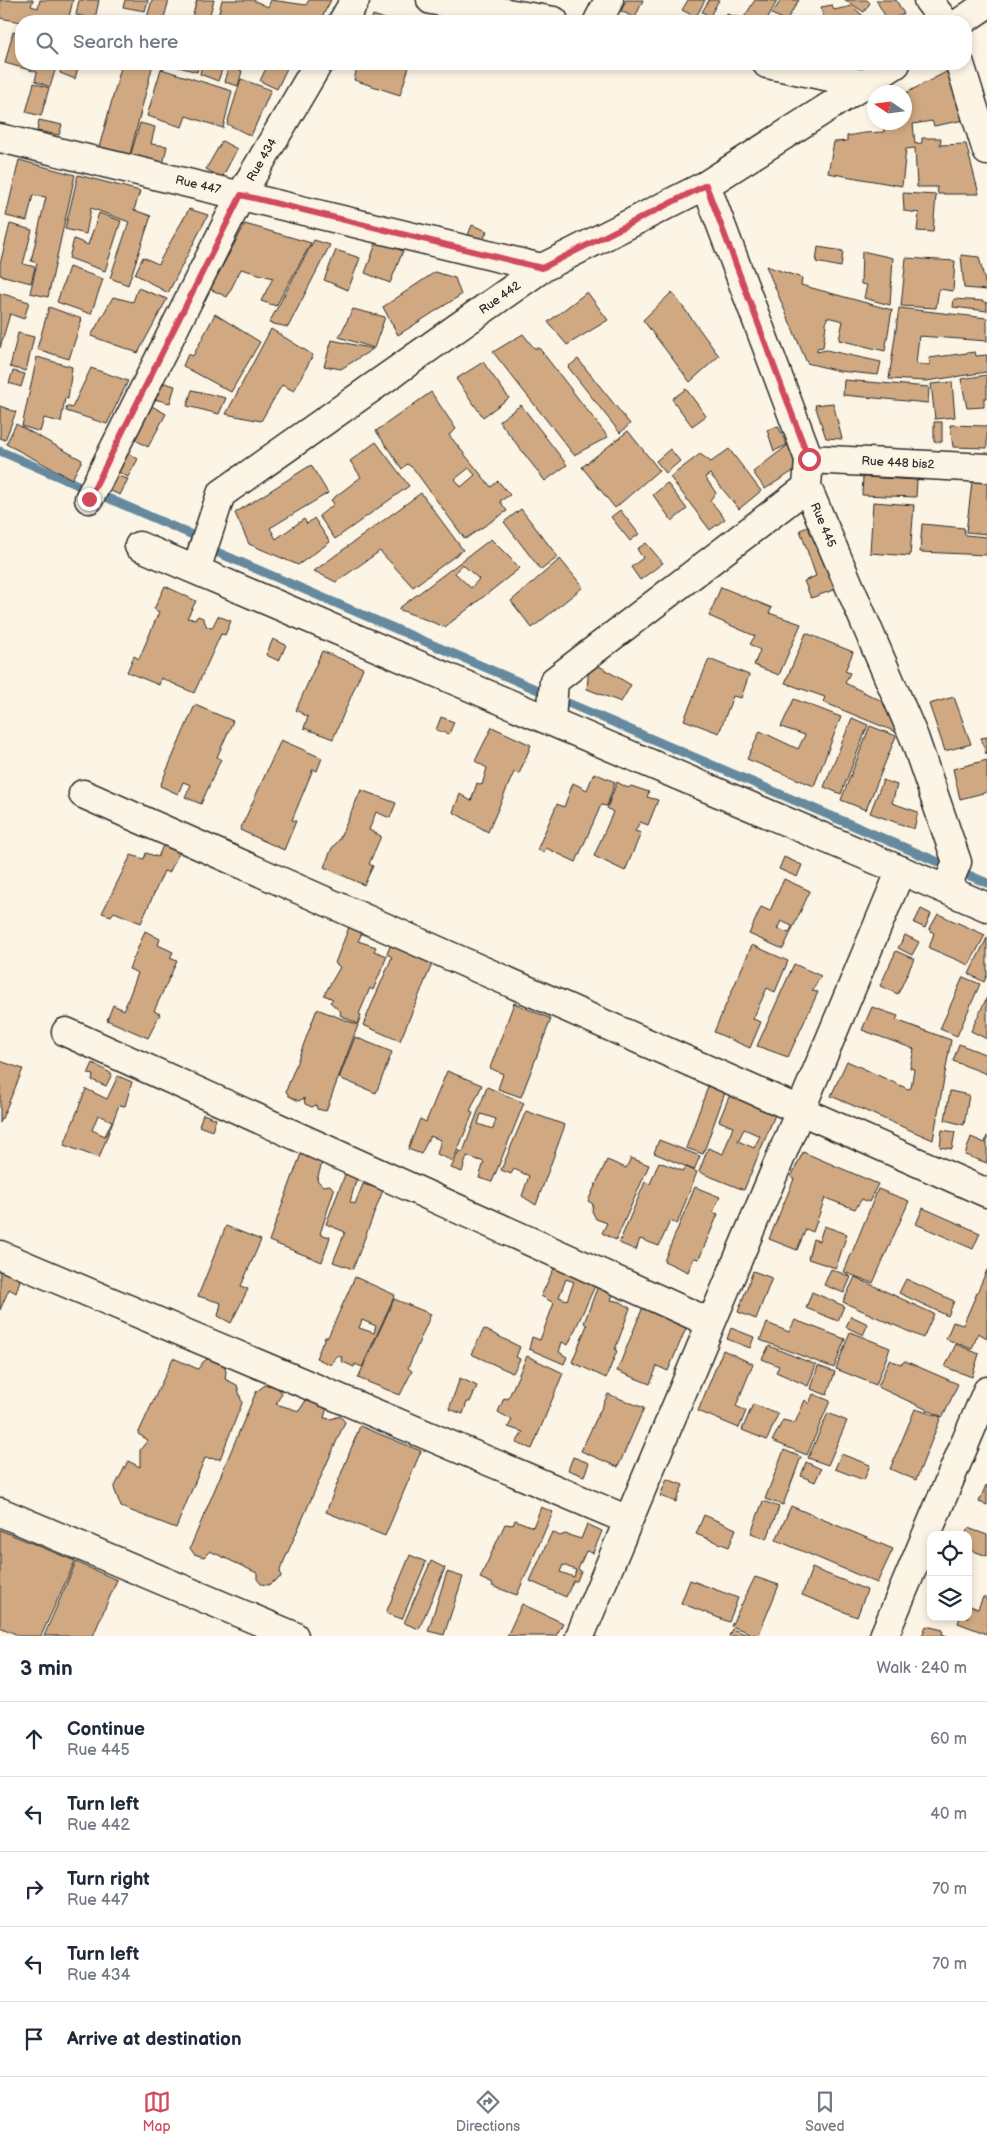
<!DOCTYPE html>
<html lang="en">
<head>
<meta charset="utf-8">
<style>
	body { margin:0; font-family:"Balsamiq Sans",sans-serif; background:#f2f2f3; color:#1f2937 }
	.controls { position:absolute; right:15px; bottom:15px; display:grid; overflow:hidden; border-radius:10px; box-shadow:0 2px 8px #0003 }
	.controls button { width:45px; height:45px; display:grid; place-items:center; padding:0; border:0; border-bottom:1px solid #e0e1e3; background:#fff; color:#1f2937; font:25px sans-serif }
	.compass { position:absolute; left:867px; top:85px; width:45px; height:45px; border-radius:50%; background:#fff; box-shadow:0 2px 8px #0003; rotate:283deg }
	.stop { position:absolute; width:15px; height:15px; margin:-11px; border:4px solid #d1495b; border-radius:50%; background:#fff }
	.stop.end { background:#d1495b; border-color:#fff; box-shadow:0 1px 5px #0008 }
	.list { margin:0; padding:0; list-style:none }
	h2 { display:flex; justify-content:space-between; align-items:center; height:65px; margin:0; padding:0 20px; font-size:21px }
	h2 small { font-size:16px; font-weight:400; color:#747a83 }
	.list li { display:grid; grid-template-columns:32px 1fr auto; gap:15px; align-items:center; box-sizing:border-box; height:75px; padding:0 20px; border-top:1px solid #e0e1e3 }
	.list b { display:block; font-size:19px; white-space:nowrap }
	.list p { margin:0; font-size:16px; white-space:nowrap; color:#747a83 }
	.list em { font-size:16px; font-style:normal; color:#747a83 }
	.icon { flex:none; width:28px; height:28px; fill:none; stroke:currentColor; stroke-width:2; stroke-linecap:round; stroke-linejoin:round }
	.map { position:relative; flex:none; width:987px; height:1636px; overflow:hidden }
	.search { position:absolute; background:#fff; box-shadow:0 2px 8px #0003; left:15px; right:15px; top:15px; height:55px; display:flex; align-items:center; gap:12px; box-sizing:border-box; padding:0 18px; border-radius:20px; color:#747a83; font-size:19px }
	.sheet { height:440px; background:#fff }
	nav { display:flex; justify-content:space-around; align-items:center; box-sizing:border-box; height:70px; border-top:1px solid #e0e1e3; background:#fff; font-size:14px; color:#747a83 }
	nav a { display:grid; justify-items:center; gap:2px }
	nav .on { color:#d1495b }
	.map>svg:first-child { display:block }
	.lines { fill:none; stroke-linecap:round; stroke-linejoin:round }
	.stream { stroke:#658a9f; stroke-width:9 }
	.building { fill:#d0a982; stroke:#2b2b2b; fill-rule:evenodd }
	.minor-casing { stroke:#2b2b2b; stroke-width:31 }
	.minor { stroke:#fcf5e5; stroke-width:28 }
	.route { stroke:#d1495b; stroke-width:6 }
	.labels { text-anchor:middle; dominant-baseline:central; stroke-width:4.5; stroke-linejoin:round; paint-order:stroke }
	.street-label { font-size:12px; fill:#2b2b2b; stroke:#fcf5e5 }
</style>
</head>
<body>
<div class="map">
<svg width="987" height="1636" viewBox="0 0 987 1636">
	<rect width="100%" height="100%" fill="#fcf5e5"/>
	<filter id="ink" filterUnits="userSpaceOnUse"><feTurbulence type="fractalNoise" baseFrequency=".02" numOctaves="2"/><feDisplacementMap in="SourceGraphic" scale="10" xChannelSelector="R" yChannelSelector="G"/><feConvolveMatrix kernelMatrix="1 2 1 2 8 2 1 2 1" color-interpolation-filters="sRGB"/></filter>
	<g filter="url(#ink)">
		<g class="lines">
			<path class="stream" d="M0,451L190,534
				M219,553L987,883"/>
		</g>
		<path class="building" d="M0,0H33L31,6L38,8L40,0H73L68,21L21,22L0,18Z
			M79,0H99L95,19L76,15Z
			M125,0H148L145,11L123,7Z
			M152,0H169L163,21H146Z
			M197,0H214L208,21L191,20Z
			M222,0H253L268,7L271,0L306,5L309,0H331L320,21H217Z
			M626,0H643L635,18L621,11Z
			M688,0H705L696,17L682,10Z
			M709,0H719L710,16L702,12Z
			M755,0L777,1L766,21H725L727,14L743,19Z
			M781,0H799L786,21L772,14Z
			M845,0H867L870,3L864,12Z
			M876,0H896L904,14L888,21Z
			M832,5L834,10L852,6L869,21H824L821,7Z
			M373,15L391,21H371Z
			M13,32L21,34V64H57L50,87L35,81L37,72L5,63Z
			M62,64H79L75,79L60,73Z
			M122,64H153L129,158L98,151Z
			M168,64H199L197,72Z
			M202,64H224L218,81L200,74Z
			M268,64H289L277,89L260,81Z
			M358,64H410L400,95L354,80Z
			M229,67L242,71L238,86L225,82Z
			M161,69L232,91L223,128L186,116L182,127L147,116Z
			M948,71L964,120L934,126L932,121L913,124L915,144L922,143V138H941L940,145L966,144L979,194H938L937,187H917L915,148L906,149L902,186L828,173L834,142L847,141V136L864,133L884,132L883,122H904V94Z
			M241,79L271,90L251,136L227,124Z
			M34,83L49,88L41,116L26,112Z
			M39,120L62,125L59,135L37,131Z
			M140,123L155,127L151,144L167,146L163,165L130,157Z
			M222,141L237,149L222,178L206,169Z
			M19,160L75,175L48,297L30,293L37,263L31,261L46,197L33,195L27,221L6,216Z
			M78,175L140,191L134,210L151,216L128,285L110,278L129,222L91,208L86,234L65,229Z
			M903,193L936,195L933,232L917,231L919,213L904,211Z
			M189,209L208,215L168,293L135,274L143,257L158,264Z
			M99,213L121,221L105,271L69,258L74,239L88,245Z
			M10,224L32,230L23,264L35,267L31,283L0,275V264Z
			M245,224L311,243L276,306L261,301L273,278L241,269L227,297L210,289Z
			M472,225L487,231L482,243L466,240Z
			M314,240L330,245L288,327L269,323Z
			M377,241L403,251L390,283L365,273Z
			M818,247L843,251L841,267L816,262Z
			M336,250L360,258L348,290L324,280Z
			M862,251L893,258L890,305L864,298L867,285L861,284Z
			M961,255L979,257L987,290L964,288Z
			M906,258L955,261L953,291L939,289L936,308L901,306Z
			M766,266L802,278L801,285L892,310L885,351L839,340L843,321L827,317L823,347L817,348V352L826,350L881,362L878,375L839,371L807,363Z
			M69,267L103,279L91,314L57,302Z
			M435,272L455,278L461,295L398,335L383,307Z
			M138,288L167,299L138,353L91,336L113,297L133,302Z
			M587,292L608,320L567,345L548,322Z
			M672,292L719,356L690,382L643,320Z
			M0,293L29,302L24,319L10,314L0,348Z
			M954,299L983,301L987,303V311L953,307Z
			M49,307L82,319L69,359L37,349Z
			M899,308L987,318V341L919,336L916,364L930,365L929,358L975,352L976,356L987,355V372L926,381L889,379Z
			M353,309L385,317L374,348L339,337Z
			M215,314L260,342L231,392L183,366L188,354L193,356Z
			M271,329L313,355L294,391L282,385L261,421L226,414Z
			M18,333L34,337L26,371L10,367Z
			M523,334L534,348H539L608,437L574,455L493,352Z
			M332,340L373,349L341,369L324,366Z
			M37,357L72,367L68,399L65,398L61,422L44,418L40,432L22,426Z
			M578,359L630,424L620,433L568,367Z
			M483,362L509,398L483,417L456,379Z
			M91,368L128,381L107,424L66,411L67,406L72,408Z
			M13,371L25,374L21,387L9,383Z
			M987,375V398H984V407L967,408L961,379Z
			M844,380L929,387L928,403L843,395Z
			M161,382L175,386L170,403L154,399Z
			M952,382L955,417L935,419L931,384Z
			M686,389L706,416L692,426L672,399Z
			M192,390L226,398L219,414L187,406Z
			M431,392L456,429L449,435L491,487L498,481L510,495L500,501L507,511L465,539L413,468L407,464L402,469L376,431ZM469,468L475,475L461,487L455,479Z
			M833,403L842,439L826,438L815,405Z
			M150,405L166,414L148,447L132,438Z
			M521,405L567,465L545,481L499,421Z
			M0,406L16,412L5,440L0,438Z
			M934,422H942V442H934Z
			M16,424L82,460L72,479L6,444Z
			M950,425L987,426V448L953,447Z
			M778,426L787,445L774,451L767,430Z
			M628,431L659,470L615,508L582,467Z
			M376,442L409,486L335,539L319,516L334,504L331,500L361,477L350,461Z
			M788,445L798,468L765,489L753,472Z
			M670,449L680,461L666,473L656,461Z
			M729,449L761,491L739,509L710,474L705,477L716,493L710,500L725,519L710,530L670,477L700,454L711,462Z
			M124,451L138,459L128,477L114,470Z
			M311,465L328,493L270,528L276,539L304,519L307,524L314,518L330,542L298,565L249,544L235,513Z
			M973,474H987V534L966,532Z
			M113,475L128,479L120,495L106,489Z
			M863,477L917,480L916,497L862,495Z
			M667,483L687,509L672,521L653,495Z
			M421,493L463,550L413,587L380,551L336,582L314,571Z
			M873,502L914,505L910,556L870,553Z
			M521,509L558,557L541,570L504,522Z
			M620,510L639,534L630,541L611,517Z
			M816,524L839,588L811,598L804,581L816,576L800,530Z
			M922,524L964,528L965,535L987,537V555L920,552Z
			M491,539L520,568L445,627L398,609ZM462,564L479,579L471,588L455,573Z
			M646,543L663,563L640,580L631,567L643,558L637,549Z
			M560,559L583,587L532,628L511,601Z
			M165,586L196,601L187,618L195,619L198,616L203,618L207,627L212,628L218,616L231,621L225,635L221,634L194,693L161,678L159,685L127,672L134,656L139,659L159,612L154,609Z
			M721,587L772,608L769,613L801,624L779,675L754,665L760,650L750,644L755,636L709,616Z
			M806,633L853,652L845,671L850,673L845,683L886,703L896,732L823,702L825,697L785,683Z
			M273,639L286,645L279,661L266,655Z
			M322,651L363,668L333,739L304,728L308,717L296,710Z
			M709,659L749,675L741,698L733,696L719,733L684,720Z
			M594,663L631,685L621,702L587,689L589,666Z
			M954,697L971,744L945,751L929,704Z
			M794,699L841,717L814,786L747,759L760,731L798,749L805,735L781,727Z
			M195,705L233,721L217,757L221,759L201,804L185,797L191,785L183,782L178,794L160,786Z
			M441,717L454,722L449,734L436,730Z
			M852,718L868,725L841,794L824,787Z
			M870,726L896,736L866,810L841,800Z
			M492,727L531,745L519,774L514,772L488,832L453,812L460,794L471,801L477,783L482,785L487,768L475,761Z
			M987,737V753L986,754L981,738Z
			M281,740L322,758L317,771L313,769L292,820L296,821L284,850L240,830Z
			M987,760V792L960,799L953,769Z
			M594,773L615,782L607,806L601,805L576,862L546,848L544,852L537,850L557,804L564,807L573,783L587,790Z
			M883,780L897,785L892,803L918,812L914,829L870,813Z
			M617,782L628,788L631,786L649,792L647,797L658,800L648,825L640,822L635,831L641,833L625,871L594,856L613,812L607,808Z
			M361,790L396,803L390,818L376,812L369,830L381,836L369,864L373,866L364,885L324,867L332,848L339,840Z
			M167,836L183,845L169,873L164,871L141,923L114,912L111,916L102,913L131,855L144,859L146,853L158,857Z
			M784,857L802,865L797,877L779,869Z
			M784,879L810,891L783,949L749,934L761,907L770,911ZM781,921L792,926L789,933L777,929Z
			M921,909L931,914L925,928L914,923Z
			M938,914L985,935L969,965L929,948L934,933L929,930Z
			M351,922L364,929L358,941L376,947L374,951L387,956L373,990L370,988L359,1014L361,1015L358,1024L340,1015L341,1012L330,1002L333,999L324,995L340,967L335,963Z
			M145,931L160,939L158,945L173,952L170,958L177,961L154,1011L160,1014L148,1038L107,1020L113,1005L124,1010L138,973L129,969Z
			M905,935L919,942L912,955L898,948Z
			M987,938V975L984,982L969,974Z
			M393,939L435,957L400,1041L363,1025L392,957L387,954Z
			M752,945L788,961L775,992L767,988L753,1019L761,1022L750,1048L714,1032Z
			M896,951L914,959L898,994L880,986Z
			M794,964L821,976L812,991L818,992L788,1057L757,1046Z
			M963,977L980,984L957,1036L940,1029Z
			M987,997V1039L971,1031Z
			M514,1003L551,1019L521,1097L498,1089L503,1074L490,1068Z
			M872,1007L898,1016L896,1020L951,1040L933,1140L831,1096L847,1061L908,1089L911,1088L914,1069L910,1068L914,1049L862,1030Z
			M317,1009L358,1025L326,1111L317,1109L316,1105L312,1107L305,1104L304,1098L299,1101L289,1096L286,1091Z
			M355,1037L392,1052L376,1093L339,1078Z
			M959,1044L987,1055V1074L953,1061Z
			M0,1061L23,1069L0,1123Z
			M93,1063L112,1074L106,1086L92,1080L93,1075L88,1074Z
			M447,1071L482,1085L470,1111L473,1113L453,1161L437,1154L441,1140L430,1136L421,1154L408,1149L420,1119L426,1122Z
			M118,1076L132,1082L125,1106L119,1105L99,1158L64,1145L86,1089L107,1099ZM98,1115L112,1121L105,1136L92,1130Z
			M710,1081L727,1087L703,1154L686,1148Z
			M487,1087L524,1103L492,1182L479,1178L484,1162L467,1156L462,1172L451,1168L459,1151L463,1152ZM481,1114L496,1119L493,1129L478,1124Z
			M733,1087L779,1105L744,1190L699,1172L708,1148L723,1154L733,1127L719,1121ZM744,1129L760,1136L754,1148L738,1141Z
			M950,1091L969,1095L964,1125L945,1120Z
			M526,1111L565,1125L536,1205L522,1196L529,1176L514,1169L511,1174L501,1170Z
			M203,1114L216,1119L212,1131L199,1126Z
			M942,1130L955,1132L952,1149L940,1147Z
			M987,1136V1163L965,1155L971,1137L985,1143Z
			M659,1140L700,1156L694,1170L654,1153Z
			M302,1151L323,1159L317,1180L323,1186L330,1185L334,1190L320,1234L330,1237L322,1262L269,1241Z
			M803,1152L878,1184L869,1202L862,1199L855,1209L825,1198L813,1232L806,1229L797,1250L769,1239L794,1179L791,1177Z
			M631,1158L649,1165L616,1240L602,1233L607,1223L596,1219L592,1211L593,1204L588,1201L607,1160L626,1168Z
			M659,1162L683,1171L686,1167L697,1172L677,1224L670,1221L659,1246L640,1239L636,1250L619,1243L645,1182L650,1184Z
			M346,1172L357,1177L350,1202L355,1204L363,1184L383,1190L353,1269L333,1262L345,1232L326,1224Z
			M695,1187L720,1197L713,1212L718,1214L699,1259L694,1258L688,1272L664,1261Z
			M878,1189L909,1201L873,1283L844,1272Z
			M923,1208L980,1233L973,1249L916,1224Z
			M226,1226L261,1240L241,1286L248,1289L231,1323L218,1316L221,1303L198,1296Z
			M824,1226L847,1234L836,1268L808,1259L813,1239L819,1241Z
			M559,1258L600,1275L568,1345L562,1342L559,1352L567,1357L564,1364L529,1349L532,1337L540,1340L554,1303L541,1296ZM566,1279L574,1282L567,1300L559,1297Z
			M0,1260L23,1270L16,1293L9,1289L0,1310Z
			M831,1269L851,1277L844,1293L824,1285Z
			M987,1270V1338L978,1333L972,1349L946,1339L953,1322L963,1325Z
			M753,1271L772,1278L756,1319L738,1312Z
			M602,1275L617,1282L611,1300L621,1302L630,1308L615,1350L617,1351L606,1378L572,1362L587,1325L584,1323Z
			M355,1277L395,1295L362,1367L355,1364L354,1367L341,1361L342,1357L336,1356L331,1365L316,1358L325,1337H328ZM362,1320L376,1326L374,1333L359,1328Z
			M855,1277L934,1314L923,1338L843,1302Z
			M906,1279L954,1301L948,1316L899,1293Z
			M812,1292L844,1306L838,1321L806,1308Z
			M394,1299L431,1314L408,1368L412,1371L400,1395L358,1378Z
			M645,1302L689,1321L668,1371L657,1366L650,1384L617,1371Z
			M851,1316L868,1324L863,1335L846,1327Z
			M795,1320L845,1339L834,1368L760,1340L767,1323L789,1332Z
			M731,1328L754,1337L750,1348L727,1339Z
			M484,1329L520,1347L516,1357L520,1359L513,1373L471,1354Z
			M850,1332L890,1348L876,1385L836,1369Z
			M956,1344L979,1354L972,1377L945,1367Z
			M769,1346L816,1365L808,1386L776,1372L779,1366L762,1359Z
			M723,1350L753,1364L736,1406L746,1411L739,1428L698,1411Z
			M527,1356L563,1373L532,1449L516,1443L523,1432L508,1427L512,1420L498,1412L504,1398L508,1399Z
			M210,1357L224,1364L226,1372L225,1379L237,1385L242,1403L220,1459L205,1458L176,1528L121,1507L114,1488L128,1461L140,1467V1450L148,1440L138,1434L173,1358L198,1369L203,1362Z
			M889,1360L901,1364L905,1361L958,1384L943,1417L878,1387Z
			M818,1366L835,1372L827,1395L811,1389Z
			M460,1378L477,1386L470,1402H467L463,1414L449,1409Z
			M265,1385L276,1386L282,1393L276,1404L299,1411L308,1397L327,1407L324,1418L331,1419L340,1416L345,1422L280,1570L281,1577L268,1585L261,1584L257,1579V1573L210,1551L204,1557L194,1554L190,1548L256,1392Z
			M608,1394L644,1408L618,1467L581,1451Z
			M813,1394L830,1401L807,1455L772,1441L783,1420L795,1423L805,1400L809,1404Z
			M753,1404L778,1414L767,1440L742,1430Z
			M915,1409L941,1417L916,1480L890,1469Z
			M828,1413L847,1421L828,1465L808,1458Z
			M360,1426L421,1451L385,1536L326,1512Z
			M784,1450L801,1457L783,1505L765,1499Z
			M841,1454L870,1465L864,1480L835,1469Z
			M573,1457L589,1463L584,1476L568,1470Z
			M806,1462L821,1469L815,1482L801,1476Z
			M667,1479L683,1485L676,1502L660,1496Z
			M986,1485L987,1486V1505L979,1502Z
			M763,1501L779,1507L767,1539L751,1533Z
			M791,1506L893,1549L877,1583L776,1540Z
			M541,1507L553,1512L517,1595L492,1586L493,1584L480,1578L505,1524L513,1525L515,1520L533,1527Z
			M704,1515L736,1529L729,1547L696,1534Z
			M587,1524L602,1531L593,1553L586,1551L578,1569L581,1571L577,1581H573L566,1597L530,1581L552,1532L560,1536L565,1534L581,1539ZM563,1565L576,1570L574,1577L560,1572Z
			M968,1528L987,1535V1556L968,1549V1535H965Z
			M0,1530L75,1561L41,1636H20L0,1627Z
			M410,1555L426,1562L402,1619L386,1613Z
			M431,1561L445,1568L419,1629L404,1623Z
			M76,1562L117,1580L93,1636H44Z
			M812,1568L867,1590L857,1617L802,1595Z
			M447,1572L463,1577L444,1635L428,1631Z
			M755,1577L779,1585L758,1636L731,1626Z
			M690,1580L738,1598L729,1622L681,1603Z
			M983,1597L987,1599V1634L958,1623L960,1617H968V1605L978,1609Z
			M522,1604L563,1623L556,1636H507Z
			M926,1626L943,1630L942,1634L947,1636H922Z
			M732,1629L750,1636H729Z"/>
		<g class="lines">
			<g class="minor-casing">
				<path id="minor" d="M431,0L554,21
					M928,0L944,21
					M343,21L355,0
					M598,21L609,0
					M962,21L987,4
					M767,64L864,84
					M960,64L987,151
					M0,138L542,268
					M706,185L809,459L807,487L914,737L957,862L946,889
					M809,459L987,468
					M89,499L241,195L318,64
					M139,546L987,907
					M196,570L221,494L542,268L706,185L896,64
					M551,720L554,681L807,487
					M83,794L987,1193
					M66,1032L711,1323
					M0,1255L628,1520
					M0,1512L294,1636
					M580,1636L901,870
					M884,1636L987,1391"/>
			</g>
			<use href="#minor" class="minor"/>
		</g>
	</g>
	<g class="lines" filter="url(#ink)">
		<path class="route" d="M89,499L241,195L542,268L706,185L809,459"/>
	</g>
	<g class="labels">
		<g class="street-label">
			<text transform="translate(262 160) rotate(-60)">Rue 434</text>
			<text transform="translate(198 185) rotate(13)">Rue 447</text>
			<text transform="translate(500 298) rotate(-35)">Rue 442</text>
			<text transform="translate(898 463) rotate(3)">Rue 448 bis2</text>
			<text transform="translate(823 525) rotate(67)">Rue 445</text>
		</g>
	</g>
</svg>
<div class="controls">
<button><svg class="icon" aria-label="locate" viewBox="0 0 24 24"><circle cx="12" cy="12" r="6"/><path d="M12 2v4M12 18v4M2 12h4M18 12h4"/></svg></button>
<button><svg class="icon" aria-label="layers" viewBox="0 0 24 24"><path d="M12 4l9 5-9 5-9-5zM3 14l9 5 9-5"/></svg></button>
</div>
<svg class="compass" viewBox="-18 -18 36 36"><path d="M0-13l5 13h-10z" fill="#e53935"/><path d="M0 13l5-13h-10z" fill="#747a83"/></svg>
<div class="stop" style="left:809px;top:459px"></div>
<div class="stop end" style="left:89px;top:499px"></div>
<div class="search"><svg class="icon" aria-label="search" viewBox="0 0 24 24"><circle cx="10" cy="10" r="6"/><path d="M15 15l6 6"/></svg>Search here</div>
</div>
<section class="sheet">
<h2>3 min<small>Walk · 240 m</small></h2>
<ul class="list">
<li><svg class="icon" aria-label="ahead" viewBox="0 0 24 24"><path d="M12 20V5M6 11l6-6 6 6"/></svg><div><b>Continue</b><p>Rue 445</p></div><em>60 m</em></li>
<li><svg class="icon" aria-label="left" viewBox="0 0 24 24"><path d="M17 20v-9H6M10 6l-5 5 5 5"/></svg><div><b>Turn left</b><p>Rue 442</p></div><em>40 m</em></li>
<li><svg class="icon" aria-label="right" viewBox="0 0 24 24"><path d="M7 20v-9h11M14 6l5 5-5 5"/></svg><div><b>Turn right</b><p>Rue 447</p></div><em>70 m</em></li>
<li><svg class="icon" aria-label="left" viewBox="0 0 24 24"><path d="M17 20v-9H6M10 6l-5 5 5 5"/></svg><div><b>Turn left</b><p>Rue 434</p></div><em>70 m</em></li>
<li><svg class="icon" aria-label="arrive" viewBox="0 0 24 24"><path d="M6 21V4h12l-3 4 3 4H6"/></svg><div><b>Arrive at destination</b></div></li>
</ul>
</section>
<nav>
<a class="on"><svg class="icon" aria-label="map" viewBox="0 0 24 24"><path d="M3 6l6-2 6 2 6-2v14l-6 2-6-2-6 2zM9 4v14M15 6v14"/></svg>Map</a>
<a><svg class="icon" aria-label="directions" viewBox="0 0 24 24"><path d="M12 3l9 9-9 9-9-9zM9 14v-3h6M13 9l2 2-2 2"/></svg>Directions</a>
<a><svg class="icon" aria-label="saved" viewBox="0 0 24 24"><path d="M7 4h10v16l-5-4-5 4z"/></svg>Saved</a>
</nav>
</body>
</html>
